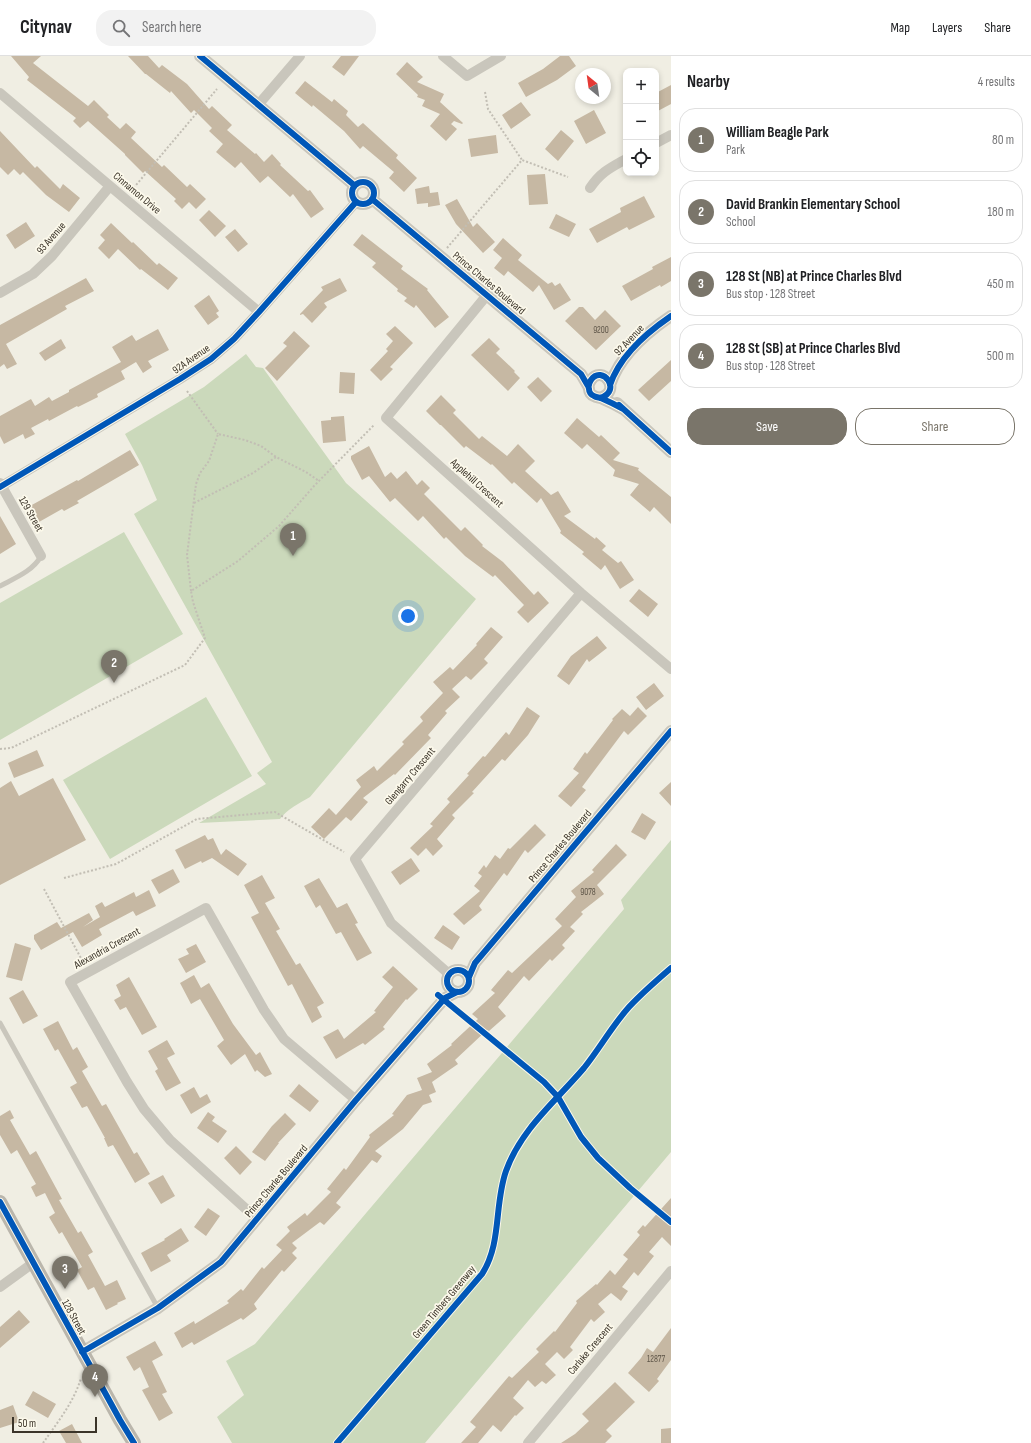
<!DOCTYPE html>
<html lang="en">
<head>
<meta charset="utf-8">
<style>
	body { margin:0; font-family:"Sofia Sans Condensed",sans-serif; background:#f2f2f2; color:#202124 }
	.controls { position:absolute; right:12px; top:12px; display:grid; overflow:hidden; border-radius:8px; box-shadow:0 2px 6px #0003 }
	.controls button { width:36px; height:36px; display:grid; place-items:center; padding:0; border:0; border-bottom:1px solid #e0e0e0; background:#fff; color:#202124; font:20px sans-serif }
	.compass { position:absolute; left:575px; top:12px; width:36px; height:36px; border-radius:50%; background:#fff; box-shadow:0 2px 6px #0003; rotate:331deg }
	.scale { position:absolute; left:12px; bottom:10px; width:85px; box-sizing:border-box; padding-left:4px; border:2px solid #3b3429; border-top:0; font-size:11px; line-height:14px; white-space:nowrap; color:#3b3429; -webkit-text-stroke:3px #fcf9eb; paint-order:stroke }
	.you { position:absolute; left:408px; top:560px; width:14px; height:14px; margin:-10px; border:3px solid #fff; border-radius:50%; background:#1a73e8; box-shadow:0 0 0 6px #1a73e833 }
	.badge { display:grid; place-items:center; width:26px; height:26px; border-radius:50%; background:#7a756a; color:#fff; font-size:13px; font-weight:700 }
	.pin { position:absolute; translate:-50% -33px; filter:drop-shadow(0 1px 2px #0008) }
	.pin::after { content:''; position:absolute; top:21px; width:14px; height:12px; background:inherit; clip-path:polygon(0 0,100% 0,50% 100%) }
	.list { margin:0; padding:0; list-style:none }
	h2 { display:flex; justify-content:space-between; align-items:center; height:52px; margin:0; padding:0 16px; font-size:17px }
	h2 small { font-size:13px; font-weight:400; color:#757577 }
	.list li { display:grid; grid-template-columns:26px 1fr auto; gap:12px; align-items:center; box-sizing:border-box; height:64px; margin:0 8px 8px; padding:0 8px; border:1px solid #e0e0e0; border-radius:16px }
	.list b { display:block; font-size:15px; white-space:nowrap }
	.list p { margin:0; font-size:13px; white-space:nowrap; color:#757577 }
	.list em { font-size:13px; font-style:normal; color:#757577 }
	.actions { display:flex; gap:8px; padding:12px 16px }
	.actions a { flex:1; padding:9px 0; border:1px solid #7a756a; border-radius:16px; text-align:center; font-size:14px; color:#7a756a }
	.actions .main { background:#7a756a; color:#fff }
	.icon { flex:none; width:22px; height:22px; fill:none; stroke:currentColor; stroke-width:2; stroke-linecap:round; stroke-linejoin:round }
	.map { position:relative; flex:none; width:671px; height:1387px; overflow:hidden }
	header { display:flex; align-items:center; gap:24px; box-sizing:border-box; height:56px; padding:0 20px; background:#fff; border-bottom:1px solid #e0e0e0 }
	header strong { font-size:19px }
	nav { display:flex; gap:22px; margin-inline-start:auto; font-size:14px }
	.search { width:280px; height:36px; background:#f2f2f2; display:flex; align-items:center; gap:10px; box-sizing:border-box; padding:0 14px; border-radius:16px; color:#757577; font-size:15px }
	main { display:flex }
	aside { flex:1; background:#fff }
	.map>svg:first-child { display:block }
	.green { fill:#cbd9bb }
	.building { fill:#c6b8a3 }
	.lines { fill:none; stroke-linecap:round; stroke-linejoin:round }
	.path { stroke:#c2beb4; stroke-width:2; stroke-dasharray:2 2; stroke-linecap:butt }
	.service { stroke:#c9c6bc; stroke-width:5 }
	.minor { stroke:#c9c6bc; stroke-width:10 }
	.tertiary { stroke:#c9c6bc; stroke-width:12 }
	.secondary { stroke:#bab6ac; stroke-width:14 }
	.cycleway-casing { stroke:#fcf9eb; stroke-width:8 }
	.cycleway { stroke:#0057b8; stroke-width:6 }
	.labels { text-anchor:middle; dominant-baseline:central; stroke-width:3.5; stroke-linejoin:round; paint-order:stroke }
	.number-label { font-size:9px; fill:#5e5548 }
	.street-label { font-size:11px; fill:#3b3429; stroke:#fcf9eb }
</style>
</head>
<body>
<header>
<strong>Citynav</strong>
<div class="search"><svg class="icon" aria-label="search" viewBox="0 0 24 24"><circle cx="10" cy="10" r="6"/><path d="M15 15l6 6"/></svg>Search here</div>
<nav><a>Map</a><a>Layers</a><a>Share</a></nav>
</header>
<main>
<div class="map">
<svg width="671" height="1387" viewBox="0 0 671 1387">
	<rect width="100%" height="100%" fill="#f0eee3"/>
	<path class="green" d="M246,298L256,311L263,312L346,427L476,543L310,741C300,747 287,753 280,763L199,767L266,728L257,717L272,706L134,458L157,444L142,409L125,378L204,331Z
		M124,476L183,578L0,684V547Z
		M206,641L252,720L110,803L63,724Z
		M671,784V1096L425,1387H232L217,1361L244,1339L226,1305L255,1288L624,853L621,844Z"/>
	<path class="building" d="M11,0H41L33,7L88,50L94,44L109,59L107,61L120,73L126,67L136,76L131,82L162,111L164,109L187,131L190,128L206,143L196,153L189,146L182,153L174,145L176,143L145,115L143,117L125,99V98L88,65L80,72L73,65L76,62L27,24L29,21Z
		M128,0H148L159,12L162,9L187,28L209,53L212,50L232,69L227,74L255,98L256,97L264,106L272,98L281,108L280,109L308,135L310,134L324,153L311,162L293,138L290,141L268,120L260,127L241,106L235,112L216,96L223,88L209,75L212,72L194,54L191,57L171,35L170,37L146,18H145Z
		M341,0H359L344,20L332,11Z
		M560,0H569L576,10L557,24L526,41L518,27L543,13Z
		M407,6L423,21L417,26L444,38L440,46L463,67L462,68L454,65L451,68L457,73L446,85L430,70L440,58L422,50L425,44L417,41L418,39L396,18Z
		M305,25L332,46L334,43L348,55L346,59L358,71L363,67L398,99L396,102L417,122L404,136L389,122L394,116L363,90L360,93L344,75L313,49L312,51L295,37Z
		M671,29V48L656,56V37Z
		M521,46L531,59L511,73L502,59Z
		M594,54L606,77L586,88L574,65Z
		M561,74L574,85L558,105L545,93Z
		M0,75L35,112L37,110L60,133L63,128L80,142L69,156L46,139L23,116L20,119L14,113L8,119L0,111Z
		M496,79L498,97L471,101L468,83Z
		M545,118L548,148L529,149L527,119Z
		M429,130L430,137L438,136L440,149L428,151V147L417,148L415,133Z
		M644,140L655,161L629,174L627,171L597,187L589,173L621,156L620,152Z
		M457,143L473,171L477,167L495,186L483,197L456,168L445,149Z
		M209,154L226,170L215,181L199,164Z
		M556,158L576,168L569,181L549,172Z
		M26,166L35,180L15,193L6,179Z
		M111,167L132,187L133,186L157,209L159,207L178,222L168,234L141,213L140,214L118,193L109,203L98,192L105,184L100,179Z
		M235,173L248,188L238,196L225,181Z
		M362,178L403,210L401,213L428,233L427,234L449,261L435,272L416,249L414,252L404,245L407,242L397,235L398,233L372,211L376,207L353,189Z
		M503,182L522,199L518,204L548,228L552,226L555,230L560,227L571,244L554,254L539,229L533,236L508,215L504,220L494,212L502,202L493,194Z
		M671,201V225L661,231L660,229L631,245L622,230L653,213L652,211Z
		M86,222L94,235L65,250L67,253L6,288L17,308L7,313L4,308L0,311V269Z
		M340,222L347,235L324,247L327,251L312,267L303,258L300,259V258L323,234L321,231Z
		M209,239L219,255L216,257L219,261L208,269L194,250Z
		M579,251H583L595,264L605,254L621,270L596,294L565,265Z
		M395,270L413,287L390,311L393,313L381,325L370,314L388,295L386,293L393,285L386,278Z
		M158,273L169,294L148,305L152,311L143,317L136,306L121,315L125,323L97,338L98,341L78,351L77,350L49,365L48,363L31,372L35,378L25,383L23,378L4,388L0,380V360L31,343L35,350L49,341L52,345L69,336V334L121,306L112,291L132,279L136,285Z
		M294,275L310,290L277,325L265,312L287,290L283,287Z
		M489,282L500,293L496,297L515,315L514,316L520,322L508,335L471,299Z
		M61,283L66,292L45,305L39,297Z
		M671,304V325L649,345L638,334Z
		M340,316L355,317L354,338L339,337Z
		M538,321L552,335L541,346L527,331Z
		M441,339L456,354L453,357L479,383L482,380L507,400L518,388L535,405L525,415L551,439L558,435L571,456L564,460L595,483L596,481L606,490L602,494L618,507L621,505L634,524L620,533L605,509L601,514L582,498L584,496L560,477L561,475L541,442L537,447L514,426L512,428L492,408L491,409L466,390L464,392L441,369H440L426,355Z
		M344,360L346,385L323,387L321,365L331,364V361Z
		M577,362L599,381L601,379L620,397L613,404L639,412L638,414L671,441V468L654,451L650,456L630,439L639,428L613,420L615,414L587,388L582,393L564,377Z
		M369,390L385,421L391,416L397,423L406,415L417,429L422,424L430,432L424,438L461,475L465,471L483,489L482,490L503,506L534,539L538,535L549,547L528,567L517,556L524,549L495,519L493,521L465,500L446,481L444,483L423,460L418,465L395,442L390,446L369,420L362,424L351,403V400Z
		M130,394L139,409L77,445L79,447L64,455L62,453L39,466L30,450L77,424L78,425Z
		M0,460L16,488L0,498Z
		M639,533L658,548L648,561L629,545Z
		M491,571L503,581L484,603L488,607L471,624L466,620L452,633L460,641L445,655L447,657L428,679L431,682L395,719L394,718L363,742L368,746L351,765L346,761L324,783L311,771L329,752L336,759L361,731L356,724L374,710L377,715L404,688L402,686L423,665L420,661L443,637L433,626L450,611L453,614L477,589L476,588Z
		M597,580L607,592L589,606L587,603L569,629L557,620L571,600Z
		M654,627L664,640L646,654L636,641Z
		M527,651L540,660L528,679L505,705L502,703L472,736L474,737L452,759L455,762L437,783L443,790L433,800L426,792L418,800L410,792L433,770L430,768L450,746L447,743L469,719L467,718L483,700L485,701L506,676L509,679Z
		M638,651L647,660L628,679L624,675L582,731L586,734L571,751L558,740L579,717L573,713L585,696L587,698L613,664L612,663L622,653L630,660Z
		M37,694L44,710L14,722L8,707Z
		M53,722L86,784L0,829V732L11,725L19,740Z
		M671,726V750L659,737Z
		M642,757L656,766L645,784L631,776Z
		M535,768L546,779L528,797L525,794L507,820L504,817L479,850L482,854L464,869L453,858L480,835L474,830L482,820L478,817L484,809L486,812L495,799L500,803L508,792L510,793Z
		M205,779L208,784L213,782L221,799L226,793L247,808L238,820L212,802L202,807L201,805L185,813L175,794Z
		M616,788L627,799L597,829L604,838L581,856L583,858L570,871L575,875L562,889L565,892L552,905L550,903L529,925L524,920L498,951L506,960L489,975L487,974L455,1004L458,1008L432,1026L436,1036L429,1039L432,1046L423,1049L403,1073L375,1095L382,1100L377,1107L372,1104L336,1147L341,1151L324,1169L320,1166L292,1187L297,1192L292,1197L297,1202L284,1216L282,1214L254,1248L257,1253L243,1264L241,1262L194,1289L192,1286L182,1292L174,1277L194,1265L195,1268L229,1247L227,1245L241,1233L243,1235L262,1211L264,1213L282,1194L276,1189L290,1175L287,1171L305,1157L307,1160L331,1136L327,1133L344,1112L346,1114L370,1081L369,1079L394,1059L392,1058L407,1039L422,1034L417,1022L432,1016L427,1008L452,989L451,988L478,963L472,958L495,937L491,934L508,914L512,917L562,870L555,863L576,841L571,835L594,816L592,814Z
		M411,802L420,815L400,829L391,816Z
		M173,813L180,826L159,838L151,824Z
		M262,819L275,842L265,847L280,873L276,875L296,909L300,907L324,947L317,951L322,961L312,967L292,928L288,930L251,861L259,857L244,829Z
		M319,822L337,852L347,847L358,867L355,868L372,897L357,905L341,876L336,878L320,849L316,852L304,830Z
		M149,834L156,850L136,860L133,855L99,873L102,879L82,891L73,876L41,894L34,883V879L57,866L61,872L89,857L93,864L83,871L100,861L95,850L102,846L105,851L134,836L136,841Z
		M443,869L460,881L452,894L434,882Z
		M15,887L31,892L22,925L6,921Z
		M196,888L206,906L186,917L178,903L189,898L186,893Z
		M393,910L418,933L407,944L406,943L383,971L385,973L365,989L363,987L336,1003L323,981L338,973L344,983L376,956L374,955L393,931L382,921Z
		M194,919L201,932L209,927L233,968L256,999L260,996L272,1018L265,1021L257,1014L255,1016L245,998L231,1009L217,990L224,984L200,943L191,948L180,927Z
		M129,921L157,971L142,979L126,951L120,954L114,944L121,940L116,929Z
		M23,934L38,960L23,968L9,942Z
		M58,965L73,994L77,991L88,1011L82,1015L102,1050L106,1048L134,1098L137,1096L150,1118L135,1127L113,1089L108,1091L104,1082H105L87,1050L82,1052L70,1031L77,1027L58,993L55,995L43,973Z
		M167,984L175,998L167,1002L181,1027L166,1035L155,1015L158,1013L148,995Z
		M299,1028L319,1045L310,1056L289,1040Z
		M194,1031L200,1042L207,1038L211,1046L191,1058L180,1039Z
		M10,1054L14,1062L10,1064L30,1099L36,1095L62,1143L59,1144L78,1177L81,1175L93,1196L88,1199L105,1230L117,1224L126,1243L117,1247L118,1248L106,1254L94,1231L88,1234L77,1214L82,1211L62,1176L59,1178L49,1161L55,1157L45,1137L36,1141L31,1131L36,1128L17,1094L11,1098L0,1079V1060Z
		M208,1056L215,1061L212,1065L227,1075L218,1087L197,1072Z
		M285,1057L296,1068L278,1087H279L265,1105L252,1096L272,1070Z
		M236,1090L252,1106L240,1119L224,1102Z
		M163,1119L175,1140L161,1148L148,1127Z
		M671,1142V1190L662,1181L649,1196L654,1200L638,1220L634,1216L622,1231L628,1235L621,1245L611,1237L598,1248L605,1256L594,1266L591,1263L570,1291L573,1294L564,1303L557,1296L545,1308L556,1319L546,1328L542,1325L535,1331L528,1324L513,1342L524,1352L516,1360L515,1359L501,1376L493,1369L478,1387H461L476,1371L470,1366L509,1320L512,1322L539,1296L536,1293L554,1275L555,1276L577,1247L576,1245L596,1228L597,1229L610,1214L615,1219L628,1203L623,1199L640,1179L637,1176L643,1169L645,1171Z
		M208,1152L220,1160L206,1180L194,1171Z
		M181,1172L189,1185L167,1199L171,1205L151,1216L141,1197L165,1184L164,1183Z
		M19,1254L30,1266L0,1292V1271Z
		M671,1272V1304L657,1323L659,1325L649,1336L628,1317L641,1302L647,1292L653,1296Z
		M155,1285L163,1299L152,1305L167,1336L162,1338L173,1357L159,1365L142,1334L149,1331L140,1311L134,1315L126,1301Z
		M615,1326L635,1346L606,1374L612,1380L605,1387H561L575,1378L589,1365L582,1358Z
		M33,1335L56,1348L48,1362L25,1349Z
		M13,1349L19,1366L0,1372V1354Z
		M72,1368L82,1387H66L59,1375Z
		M671,1372V1387H661V1373Z"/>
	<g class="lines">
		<path class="path" d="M485,36L488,53L522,104
			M131,135L217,33
			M447,192L522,104L568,121
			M187,335L218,378
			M194,447L253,417L276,401
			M191,535L187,499L196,428L200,417L209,405L218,378L245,384L261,390L276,401L306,416L319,425
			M0,693L11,692L185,609L205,582L193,546L191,535L238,505L279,470L314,430L374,369
			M64,822L116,808L197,763L275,756L344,796
			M44,833L84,908
			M43,1387C57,1367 74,1346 81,1322"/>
		<path class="service" d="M0,530C15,522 33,515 41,500
			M0,967L158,1252"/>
		<path class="minor" d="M443,0L467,20L501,0
			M0,37L259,256
			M258,49L300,0
			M656,87L671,79
			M590,132C601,116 610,112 626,103
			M0,237L33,218L52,200L110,130
			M487,239L386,362L581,537L671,613
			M0,427L41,500
			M0,431L180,323L211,303L234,283L259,256L356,146
			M449,918L391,867L355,803L581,537
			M257,1163L170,1084L144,1053L127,1026L70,926L206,852L264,954L284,983L356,1044
			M0,1231L33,1207
			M528,1387L671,1215"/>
		<path class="tertiary" d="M200,0L354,129
			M352 137a11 11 0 1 1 22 0a11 11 0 1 1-22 0Z
			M372,143L581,318L588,330
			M610,329C620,299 646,277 671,260
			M600,342C623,335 602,308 591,324C589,327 588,330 589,333C589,336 591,339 594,340C597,342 600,341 603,343C610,346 616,349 623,353
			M617,347L671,396
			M447 925a11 11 0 1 1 22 0a11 11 0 1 1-22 0Z
			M469,921L475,907L671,675
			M82,1296L158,1252L221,1206L356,1044L445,942L457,936"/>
		<path class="secondary" d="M0,1146L120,1364L134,1387"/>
		<g class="cycleway-casing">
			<path id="cycleway" d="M200,0L354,129
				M352 137a11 11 0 1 1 22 0a11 11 0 1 1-22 0Z
				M372,143L581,318L588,330
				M610,329C620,299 646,277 671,260
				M600,342C623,335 602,308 591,324C589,327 588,330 589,333C589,336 591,339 594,340C597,342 600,341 603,343C610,346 616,349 623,353
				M619,349L671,396
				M0,431L180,323L211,303L234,283L259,256L356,146
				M447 925a11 11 0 1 1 22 0a11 11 0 1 1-22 0Z
				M469,921L475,907L671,675
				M438,939L544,1026L558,1041L581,1081L598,1102L630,1132L671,1166
				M0,1146L120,1364L134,1387
				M82,1296L158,1252L221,1206L356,1044L445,942L457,936
				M337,1387L482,1218C502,1187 494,1149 506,1115C521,1073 556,1045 584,1012C600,992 612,970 629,951C642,937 657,924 671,912"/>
		</g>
		<use href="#cycleway" class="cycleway"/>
	</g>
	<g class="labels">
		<g class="number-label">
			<text x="601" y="274">9200</text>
			<text x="588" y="836">9078</text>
			<text x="656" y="1303">12877</text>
		</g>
		<g class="street-label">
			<text transform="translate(137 137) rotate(40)">Cinnamon Drive</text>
			<text transform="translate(51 182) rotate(-49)">93 Avenue</text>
			<text transform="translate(489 227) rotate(40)">Prince Charles Boulevard</text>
			<text transform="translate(629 284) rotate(-47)">92 Avenue</text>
			<text transform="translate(191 303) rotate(-35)">92A Avenue</text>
			<text transform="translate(477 427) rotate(42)">Applehill Crescent</text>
			<text transform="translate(31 458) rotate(60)">129 Street</text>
			<text transform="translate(410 720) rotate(-50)">Glengarry Crescent</text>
			<text transform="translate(560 790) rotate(-50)">Prince Charles Boulevard</text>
			<text transform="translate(107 892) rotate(-29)">Alexandria Crescent</text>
			<text transform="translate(276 1125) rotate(-50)">Prince Charles Boulevard</text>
			<text transform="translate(444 1246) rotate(-50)">Green Timbers Greenway</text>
			<text transform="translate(74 1261) rotate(61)">128 Street</text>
			<text transform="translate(590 1293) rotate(-50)">Carluke Crescent</text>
		</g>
	</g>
</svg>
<div class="controls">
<button>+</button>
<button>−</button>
<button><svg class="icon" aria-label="locate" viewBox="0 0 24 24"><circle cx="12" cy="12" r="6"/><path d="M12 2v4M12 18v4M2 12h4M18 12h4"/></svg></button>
</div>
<svg class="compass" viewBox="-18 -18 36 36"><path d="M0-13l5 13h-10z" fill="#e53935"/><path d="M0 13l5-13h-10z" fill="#757577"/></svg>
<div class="scale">50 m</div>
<div class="you"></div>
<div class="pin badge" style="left:293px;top:500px">1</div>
<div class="pin badge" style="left:114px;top:627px">2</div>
<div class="pin badge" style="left:65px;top:1233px">3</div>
<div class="pin badge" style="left:95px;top:1341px">4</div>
</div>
<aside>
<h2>Nearby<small>4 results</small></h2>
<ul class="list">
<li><span class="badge">1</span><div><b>William Beagle Park</b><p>Park</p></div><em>80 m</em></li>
<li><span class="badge">2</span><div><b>David Brankin Elementary School</b><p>School</p></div><em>180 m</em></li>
<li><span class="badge">3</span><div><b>128 St (NB) at Prince Charles Blvd</b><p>Bus stop · 128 Street</p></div><em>450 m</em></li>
<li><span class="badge">4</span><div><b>128 St (SB) at Prince Charles Blvd</b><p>Bus stop · 128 Street</p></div><em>500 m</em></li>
</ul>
<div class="actions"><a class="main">Save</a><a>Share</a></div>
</aside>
</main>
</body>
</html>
